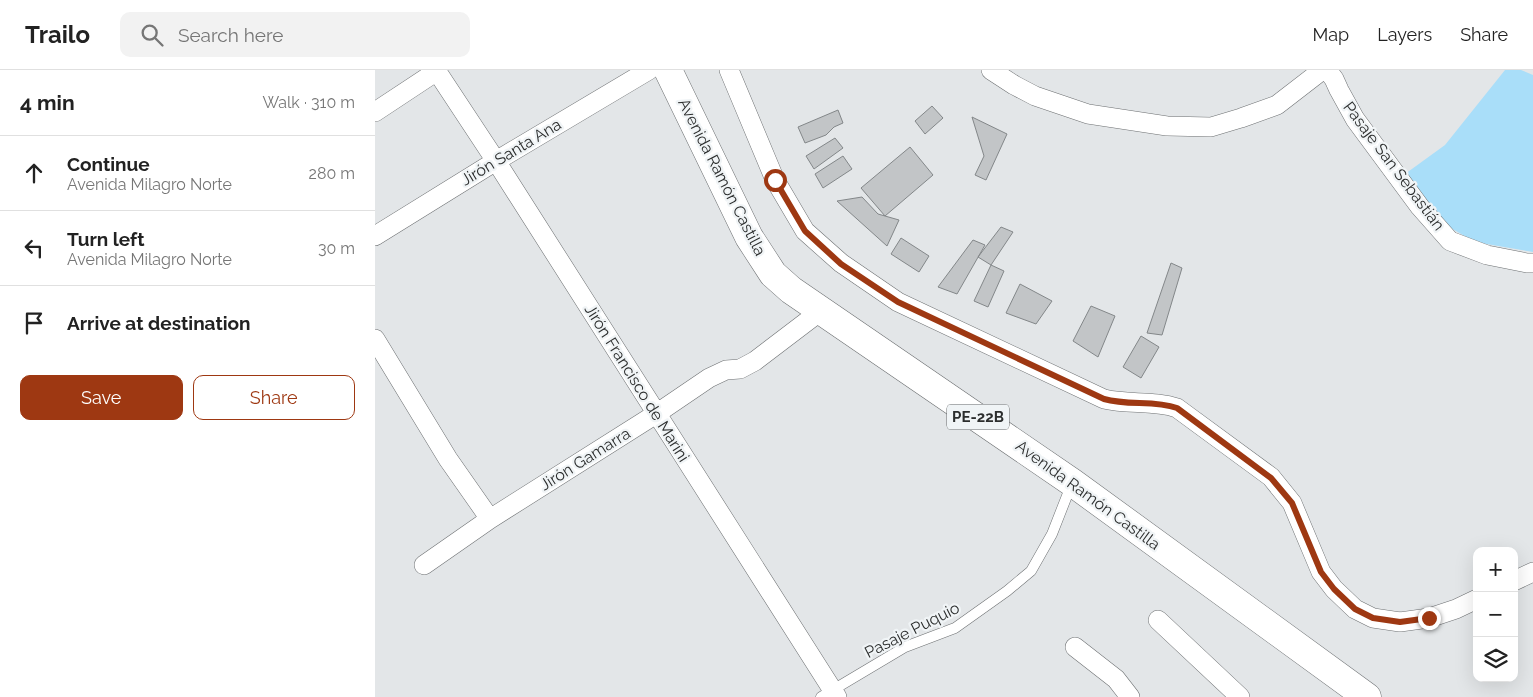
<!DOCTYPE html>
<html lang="en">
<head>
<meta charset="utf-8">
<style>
	body { margin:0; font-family:Raleway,sans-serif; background:#f2f2f2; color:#222 }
	.controls { position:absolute; right:15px; bottom:15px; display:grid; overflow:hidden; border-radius:10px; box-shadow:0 5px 20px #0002 }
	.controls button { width:45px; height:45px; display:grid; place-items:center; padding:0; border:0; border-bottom:1px solid #e0e0e0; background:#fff; color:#222; font:25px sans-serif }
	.stop { position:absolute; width:15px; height:15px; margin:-11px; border:4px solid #9e3812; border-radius:50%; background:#fff }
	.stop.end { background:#9e3812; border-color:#fff; box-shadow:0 1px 5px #0008 }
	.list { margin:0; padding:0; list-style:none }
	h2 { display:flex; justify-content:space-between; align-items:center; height:65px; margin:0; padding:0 20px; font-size:21px }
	h2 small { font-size:16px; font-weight:400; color:#767676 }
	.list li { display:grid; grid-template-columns:32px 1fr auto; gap:15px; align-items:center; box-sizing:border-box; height:75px; padding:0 20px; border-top:1px solid #e0e0e0 }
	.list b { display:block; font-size:19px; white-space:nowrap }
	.list p { margin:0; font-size:16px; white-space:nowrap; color:#767676 }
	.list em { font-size:16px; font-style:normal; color:#767676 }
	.actions { display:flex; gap:10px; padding:15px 20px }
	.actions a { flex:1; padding:11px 0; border:1px solid #9e3812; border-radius:10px; text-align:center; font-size:18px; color:#9e3812 }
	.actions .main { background:#9e3812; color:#fff }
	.icon { flex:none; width:28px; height:28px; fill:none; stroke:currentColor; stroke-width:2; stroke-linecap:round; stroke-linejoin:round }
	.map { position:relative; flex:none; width:1158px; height:627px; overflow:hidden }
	header { display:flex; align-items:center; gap:30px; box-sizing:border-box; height:70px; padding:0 25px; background:#fff; border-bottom:1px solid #e0e0e0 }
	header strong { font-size:24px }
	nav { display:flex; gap:28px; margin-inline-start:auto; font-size:18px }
	.search { width:350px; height:45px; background:#f2f2f2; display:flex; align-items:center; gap:12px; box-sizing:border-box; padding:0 18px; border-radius:10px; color:#767676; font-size:19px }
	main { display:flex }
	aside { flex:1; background:#fff }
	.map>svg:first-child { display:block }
	.green { fill:#a9def9 }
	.building { fill:#c2c5c7; stroke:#838789 }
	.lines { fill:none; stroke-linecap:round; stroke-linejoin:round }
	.lane-casing { stroke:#6d7072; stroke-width:11 }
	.street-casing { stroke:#6d7072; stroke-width:20 }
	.highway-casing { stroke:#6d7072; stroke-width:29 }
	.lane { stroke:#fff; stroke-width:10 }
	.street { stroke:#fff; stroke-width:19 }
	.highway { stroke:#fff; stroke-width:28 }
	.route { stroke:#9e3812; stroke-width:6 }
	.labels { text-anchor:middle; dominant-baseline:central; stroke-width:4.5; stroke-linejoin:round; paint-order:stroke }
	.shield { fill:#f0f4f6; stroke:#67696a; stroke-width:1 }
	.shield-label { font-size:15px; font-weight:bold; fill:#2c2e2e }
	.street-label { font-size:16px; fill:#2c2e2e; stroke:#f0f4f6 }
</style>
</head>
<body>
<header>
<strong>Trailo</strong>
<div class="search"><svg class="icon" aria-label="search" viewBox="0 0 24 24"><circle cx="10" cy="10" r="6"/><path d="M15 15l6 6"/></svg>Search here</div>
<nav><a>Map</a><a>Layers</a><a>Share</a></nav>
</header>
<main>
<aside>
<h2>4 min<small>Walk · 310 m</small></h2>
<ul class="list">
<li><svg class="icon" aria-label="ahead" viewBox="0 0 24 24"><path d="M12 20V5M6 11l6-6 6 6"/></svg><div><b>Continue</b><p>Avenida Milagro Norte</p></div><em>280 m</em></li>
<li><svg class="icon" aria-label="left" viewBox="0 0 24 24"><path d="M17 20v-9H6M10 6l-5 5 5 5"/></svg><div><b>Turn left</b><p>Avenida Milagro Norte</p></div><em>30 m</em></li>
<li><svg class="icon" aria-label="arrive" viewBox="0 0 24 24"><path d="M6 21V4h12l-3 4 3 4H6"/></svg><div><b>Arrive at destination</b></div></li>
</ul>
<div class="actions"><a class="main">Save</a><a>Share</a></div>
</aside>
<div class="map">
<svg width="1158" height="627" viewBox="0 0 1158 627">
	<rect width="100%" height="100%" fill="#e3e6e8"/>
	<path class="green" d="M1130,0H1146L1158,5V182L1100,172L1067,153L1030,104L1070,75Z"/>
	<path class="building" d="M557,36L568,48L550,64L540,51Z
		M463,40L468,53L459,57L451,65L430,73L423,57Z
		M597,47L632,64L611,110L600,105L609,86Z
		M460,68L468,78L439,99L431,86Z
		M535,77L558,105L510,146L486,118Z
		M468,86L477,99L448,118L440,104Z
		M487,127L503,144L524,150L512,176L462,131Z
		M626,157L638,162L616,195L603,187Z
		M526,168L554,186L544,202L516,184Z
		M598,170L610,175L582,224L563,217Z
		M796,193L807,198L787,265L772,263Z
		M616,195L629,201L613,237L599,231Z
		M645,214L677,231L661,254L631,243Z
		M716,236L740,246L723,287L698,271Z
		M766,266L784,277L766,308L748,297Z"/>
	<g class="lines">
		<g class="lane-casing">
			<path id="lane" d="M446,627L530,577L580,558L632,521L656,501L677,464L697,413"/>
		</g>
		<g class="street-casing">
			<path id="street" d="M61,0L121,91L462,627
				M354,0L400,110L430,161L466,193L523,232L729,329C753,335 779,330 802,338L896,407L917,433L946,502L959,519L980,539L998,548L1025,552L1054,548L1081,539L1102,529
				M616,0L639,15L660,26L713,44L792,56L836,57L866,48L902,35L946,1H953L959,9L964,20L980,49L1045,137L1075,171L1112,185L1152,193H1158
				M0,42L62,1
				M0,166L121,91L274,0
				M0,269L73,389L115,449
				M49,495L115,449L281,344L334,308L351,300L365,299L380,291L447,240
				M1139,511L1158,502
				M783,550L865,627
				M700,577L741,609L755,627"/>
		</g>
		<g class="highway-casing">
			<path id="highway" d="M293,0L374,167L398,204L416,220L698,413L992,627"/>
		</g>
		<use href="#lane" class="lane"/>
		<use href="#street" class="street"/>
		<use href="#highway" class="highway"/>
	</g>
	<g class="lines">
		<path class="route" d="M400,110L430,161L466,194L523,232L729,329C753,336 779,330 802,338L896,408L917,433L946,502L959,519L980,539L998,548L1025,552L1054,548"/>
	</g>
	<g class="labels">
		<rect class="shield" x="572" y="334.5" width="62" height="25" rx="4"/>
		<g class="shield-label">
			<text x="603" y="347">PE-22B</text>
		</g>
		<g class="street-label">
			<text transform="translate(136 82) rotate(-31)">Jirón Santa Ana</text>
			<text transform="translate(1019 96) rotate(53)">Pasaje San Sebastián</text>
			<text transform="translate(347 107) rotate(63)">Avenida Ramón Castilla</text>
			<text transform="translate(262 313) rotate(58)">Jirón Francisco de Marini</text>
			<text transform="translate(210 389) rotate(-32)">Jirón Gamarra</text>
			<text transform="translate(713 425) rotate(36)">Avenida Ramón Castilla</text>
			<text transform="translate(537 560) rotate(-27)">Pasaje Puquio</text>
		</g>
	</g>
</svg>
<div class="controls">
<button>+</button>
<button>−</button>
<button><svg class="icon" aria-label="layers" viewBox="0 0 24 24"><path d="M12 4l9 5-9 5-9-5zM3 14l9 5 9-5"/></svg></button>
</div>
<div class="stop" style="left:400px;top:110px"></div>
<div class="stop end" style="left:1054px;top:548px"></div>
</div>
</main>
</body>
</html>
